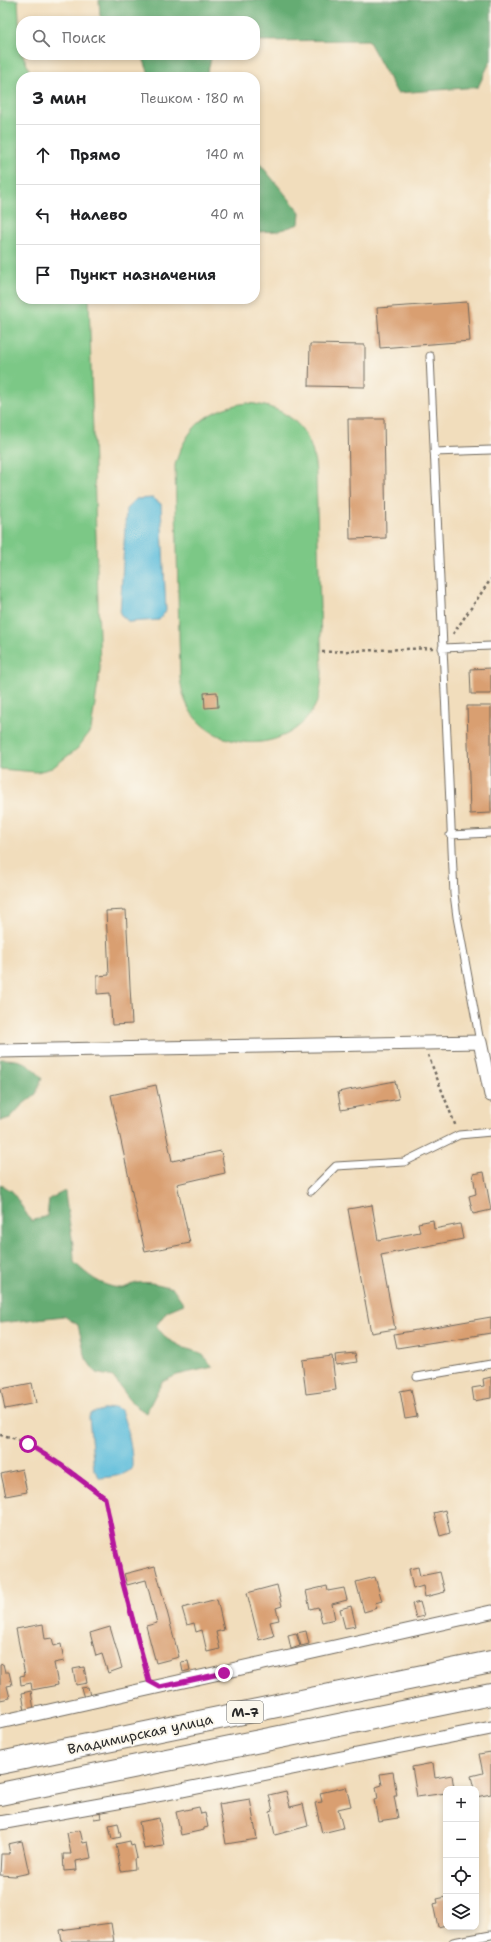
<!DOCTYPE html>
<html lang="ru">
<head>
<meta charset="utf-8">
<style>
	body { margin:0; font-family:"Shantell Sans",sans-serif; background:#f6f6f6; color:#202124 }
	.controls { position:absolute; right:12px; bottom:12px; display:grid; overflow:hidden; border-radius:8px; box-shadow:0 2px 6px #0003 }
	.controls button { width:36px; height:36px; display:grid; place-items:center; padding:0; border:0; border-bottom:1px solid #e0e0e0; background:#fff; color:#202124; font:20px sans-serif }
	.stop { position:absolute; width:12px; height:12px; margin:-9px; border:3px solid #b5179e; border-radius:50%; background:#fff }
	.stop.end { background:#b5179e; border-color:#fff; box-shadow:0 1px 4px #0008 }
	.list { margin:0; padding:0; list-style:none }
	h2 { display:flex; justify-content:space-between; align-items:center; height:52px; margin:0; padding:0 16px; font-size:17px }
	h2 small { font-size:13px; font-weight:400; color:#757577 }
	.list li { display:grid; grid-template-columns:26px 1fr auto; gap:12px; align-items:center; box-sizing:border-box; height:60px; padding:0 16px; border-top:1px solid #e0e0e0 }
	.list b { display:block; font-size:15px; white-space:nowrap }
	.list em { font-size:13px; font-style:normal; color:#757577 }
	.icon { flex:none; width:22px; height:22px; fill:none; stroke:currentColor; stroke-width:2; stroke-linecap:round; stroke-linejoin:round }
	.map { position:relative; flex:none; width:491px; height:1942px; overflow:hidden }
	.search { position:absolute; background:#fff; box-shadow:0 2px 6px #0003; left:16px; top:16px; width:244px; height:44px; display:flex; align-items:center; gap:10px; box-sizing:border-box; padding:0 14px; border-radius:16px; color:#757577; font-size:15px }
	.panel { position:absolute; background:#fff; box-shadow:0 2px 6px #0003; left:16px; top:72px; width:244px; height:232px; border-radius:16px }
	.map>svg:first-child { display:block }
	.green { fill:#7cc886; stroke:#547a58 }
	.forest { fill:#65ac73; stroke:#486c4f }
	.water { fill:#5dbddb; stroke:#447483 }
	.building { fill:#d99f71 }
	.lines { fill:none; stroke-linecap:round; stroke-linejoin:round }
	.lane-casing { stroke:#70695e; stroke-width:9 }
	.street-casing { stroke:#70695e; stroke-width:15 }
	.highway-casing { stroke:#70695e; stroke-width:24 }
	.path { stroke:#70695e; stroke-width:2.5; stroke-dasharray:3 3; stroke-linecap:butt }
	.lane { stroke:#fff; stroke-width:7 }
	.street { stroke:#fff; stroke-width:13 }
	.highway { stroke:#fff; stroke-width:22 }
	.route { stroke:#b5179e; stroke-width:5 }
	.labels { text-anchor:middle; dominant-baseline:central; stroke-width:4; stroke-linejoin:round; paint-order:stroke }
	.shield { fill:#fbf7ec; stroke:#696865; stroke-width:1 }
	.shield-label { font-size:13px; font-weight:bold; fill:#2b2b2b }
	.street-label { font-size:14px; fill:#2b2b2b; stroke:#fbf7ec }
</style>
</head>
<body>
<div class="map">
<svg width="491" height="1942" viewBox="0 0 491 1942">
	<rect width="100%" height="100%" fill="#fbf7ec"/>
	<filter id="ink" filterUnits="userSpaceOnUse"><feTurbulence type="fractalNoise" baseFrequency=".025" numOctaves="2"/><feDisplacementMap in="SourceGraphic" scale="8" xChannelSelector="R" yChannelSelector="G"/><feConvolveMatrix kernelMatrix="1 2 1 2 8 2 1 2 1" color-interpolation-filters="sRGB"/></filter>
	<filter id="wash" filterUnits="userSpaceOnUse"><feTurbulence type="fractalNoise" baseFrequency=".012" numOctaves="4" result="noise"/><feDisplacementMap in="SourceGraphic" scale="16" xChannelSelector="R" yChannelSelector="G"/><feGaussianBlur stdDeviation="0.9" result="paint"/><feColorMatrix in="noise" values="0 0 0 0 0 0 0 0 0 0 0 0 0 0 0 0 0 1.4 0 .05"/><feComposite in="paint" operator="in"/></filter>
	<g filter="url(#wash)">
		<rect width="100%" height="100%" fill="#f1ddbc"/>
		<path class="green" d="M0,0H18L21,55H23L32,77H21V299H89L100,670L91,730L78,748L52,768L37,772L0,769Z
			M247,403C291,407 314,430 316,475L322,674C321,684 321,694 316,704C295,749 230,755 197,720C186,708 182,693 180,678L175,465C186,427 208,408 247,403Z"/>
		<path class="forest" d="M99,0H491V60L478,87L397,93L368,40L255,41V21H106L100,16Z
			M142,55H212L206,77H150Z
			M255,158L300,212L299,224L278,231L255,232Z
			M0,1059C22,1059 28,1062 42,1078L36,1094L22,1105L10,1118L0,1121Z
			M0,1184L12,1191L31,1221L47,1216L49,1199L65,1191C67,1216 74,1238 74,1262C87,1275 101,1286 119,1288C125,1289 131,1284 137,1283C149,1281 161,1285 173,1288L184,1304L167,1311L156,1326L167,1339L184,1348L201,1353L213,1367L177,1375L162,1382L146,1413L133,1404L113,1377L96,1373L86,1359L78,1325L64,1316L0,1323Z"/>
		<path class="water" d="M153,498L161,504L166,611L159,620L129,622L120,614L126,509L136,499Z
			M114,1407L121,1410C127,1427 133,1449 132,1468C125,1476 111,1477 100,1478L94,1470L89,1417L92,1413Z"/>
		<g id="blocks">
			<path class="building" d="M467,302L470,341L380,348L377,308Z
				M310,344L365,345V387L309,386Z
				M348,419H384L386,538L350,539Z
				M491,668V694H471L470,669Z
				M217,692L218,707L205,708L204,693Z
				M467,706H491V813L470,814Z
				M126,910L132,1024L112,1025L110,993L97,994V976L109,975L106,911Z
				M395,1081L399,1099L341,1110L338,1092Z
				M156,1085L172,1161L221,1151L225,1173L177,1184L190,1243L145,1252L111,1095Z
				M484,1172L491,1210L473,1214L469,1196L476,1194L473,1174Z
				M372,1205L378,1240L420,1232L418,1223L433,1220L434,1229L460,1224L463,1239L381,1255L395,1329L371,1333L348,1209Z
				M491,1317V1333L397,1348L394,1334Z
				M355,1353L357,1362L336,1365L335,1355Z
				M332,1356L336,1390L306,1394L302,1360Z
				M491,1377V1398L474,1401L472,1388L484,1386L483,1379Z
				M32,1383L36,1403L5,1409L1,1389Z
				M411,1389L417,1417L405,1419L400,1391Z
				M22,1469L27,1492L6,1496L1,1474Z
				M445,1510L450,1533L440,1536L434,1513Z
				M155,1566L179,1657L156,1663L146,1626L157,1623L146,1580L127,1585L124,1574Z
				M418,1567L420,1576L440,1572L445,1592L425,1597L423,1586L413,1589L409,1569Z
				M375,1577L382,1601L375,1603L377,1608L364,1612L356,1582Z
				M277,1585L282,1606L276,1608L279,1620L270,1622L274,1636L259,1640L247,1593Z
				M327,1586L328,1591L344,1588L347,1600L332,1604L335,1619L322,1622L318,1607L310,1609L306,1591Z
				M217,1599L224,1630L216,1632L220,1649L207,1652L202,1630L196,1632L194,1623L187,1625L182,1608Z
				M420,1602L424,1616L416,1618L412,1604Z
				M351,1606L356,1626L345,1628L340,1609Z
				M43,1624L45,1639L52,1638L54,1646L61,1644L64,1661L54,1663L58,1685L32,1690L31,1683L21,1685L20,1676L25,1675L16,1629Z
				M110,1627L122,1668L108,1673L102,1654L96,1656L90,1633Z
				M306,1631L309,1644L301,1646L297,1633Z
				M296,1633L300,1646L291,1649L288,1635Z
				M188,1661L190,1670L183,1672L181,1662Z
				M3,1664L5,1672H9L12,1685L7,1686L10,1698L0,1700V1665Z
				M84,1667L87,1683L76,1685L73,1669Z
				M88,1687L90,1696L84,1698L81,1688Z
				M31,1691L34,1710L25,1711L22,1693Z
				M491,1752V1794L476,1797V1789H474L471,1776L483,1773L479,1754Z
				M433,1763L435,1778L452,1775L454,1789H446V1793L417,1797L412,1767Z
				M393,1772L397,1796H394L398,1818L378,1821L374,1800L378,1799L376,1787L382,1785L380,1774Z
				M346,1787L351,1806L338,1809L343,1828L322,1833L315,1803L322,1802L320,1793Z
				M286,1791L290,1807L303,1804L308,1826L275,1835L270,1812L273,1811L269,1795Z
				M250,1799L257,1839L226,1844L219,1804Z
				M99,1806L101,1818L94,1819L92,1807Z
				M199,1807L201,1814L205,1813L208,1827L204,1828V1830L181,1835L176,1812Z
				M159,1818L164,1846L144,1849L139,1822Z
				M118,1823L121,1837L112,1839L109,1825Z
				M80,1830L83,1843L88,1842L91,1858L76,1861L77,1870L64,1871L63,1854H71L67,1833Z
				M22,1841L29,1873L15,1876L0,1875L1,1854H10L8,1844Z
				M130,1841L131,1846L134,1845L137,1858L134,1859L135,1869L121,1871L116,1844Z
				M446,1897V1925L438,1927L433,1904L438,1903L437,1899Z
				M111,1923L114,1942H62L60,1930Z"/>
		</g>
	</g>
	<g filter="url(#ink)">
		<use href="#blocks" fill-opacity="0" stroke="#70695e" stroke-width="1"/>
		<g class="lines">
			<g class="lane-casing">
				<path id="lane" d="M430,356L454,894L457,917L480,1042
					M434,452L491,450
					M442,648L491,646
					M450,835L491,833
					M311,1191L336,1166L404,1162L459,1135L491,1132
					M417,1377L491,1364
					M453,1942L491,1935"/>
			</g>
			<g class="street-casing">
				<path id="street" d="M0,1051L480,1042L491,1095
					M0,1722L491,1612
					M0,1823L162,1794L491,1728"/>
			</g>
			<g class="highway-casing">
				<path id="highway" d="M0,1763L491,1662
					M0,1794L491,1694"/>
			</g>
			<path class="path" d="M453,634L491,579
				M322,652L433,648
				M428,1055L456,1127
				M0,1435C33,1439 78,1478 105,1498L121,1576L148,1676"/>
			<use href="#lane" class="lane"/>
			<use href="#street" class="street"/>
			<use href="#highway" class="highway"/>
		</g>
	</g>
	<g class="lines" filter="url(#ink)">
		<path class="route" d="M28,1444L61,1465L105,1498L121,1576L149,1681L160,1687L224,1673"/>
	</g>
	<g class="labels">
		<rect class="shield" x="227" y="1701" width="36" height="22" rx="3"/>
		<g class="shield-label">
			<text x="245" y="1712">М-7</text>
		</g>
		<g class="street-label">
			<text transform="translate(140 1734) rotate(-12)">Владимирская улица</text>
		</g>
	</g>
</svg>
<div class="controls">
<button>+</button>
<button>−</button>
<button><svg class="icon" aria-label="locate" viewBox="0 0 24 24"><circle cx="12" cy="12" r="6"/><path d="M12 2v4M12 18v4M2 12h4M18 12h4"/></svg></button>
<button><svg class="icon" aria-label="layers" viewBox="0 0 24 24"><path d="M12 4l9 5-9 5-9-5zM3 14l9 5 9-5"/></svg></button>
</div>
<div class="stop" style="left:28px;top:1444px"></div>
<div class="stop end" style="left:224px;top:1673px"></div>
<div class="search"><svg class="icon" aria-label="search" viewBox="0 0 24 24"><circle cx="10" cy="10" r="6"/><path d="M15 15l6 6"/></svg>Поиск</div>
<section class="panel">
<h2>3 мин<small>Пешком · 180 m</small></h2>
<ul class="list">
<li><svg class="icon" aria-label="ahead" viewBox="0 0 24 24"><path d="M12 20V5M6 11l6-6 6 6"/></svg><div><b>Прямо</b></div><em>140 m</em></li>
<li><svg class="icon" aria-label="left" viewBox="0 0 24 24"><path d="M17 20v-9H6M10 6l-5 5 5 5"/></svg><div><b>Налево</b></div><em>40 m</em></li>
<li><svg class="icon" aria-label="arrive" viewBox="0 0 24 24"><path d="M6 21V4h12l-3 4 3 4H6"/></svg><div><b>Пункт назначения</b></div></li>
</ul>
</section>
</div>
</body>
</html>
